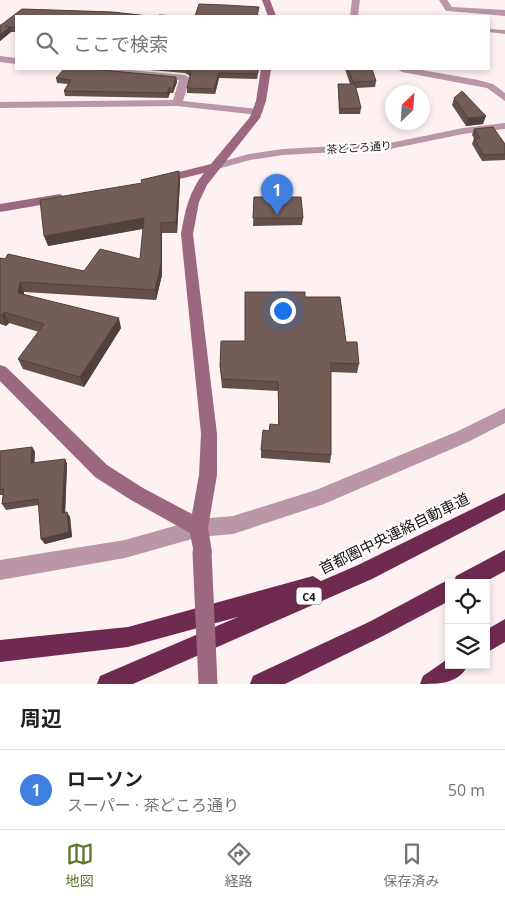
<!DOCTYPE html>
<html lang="ja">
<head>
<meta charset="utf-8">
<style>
	body { margin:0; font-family:"Open Sans","Noto Sans JP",sans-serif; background:#f2f2f2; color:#202124 }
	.controls { position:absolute; right:15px; bottom:15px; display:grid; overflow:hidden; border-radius:0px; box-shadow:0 2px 8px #0003 }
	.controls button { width:45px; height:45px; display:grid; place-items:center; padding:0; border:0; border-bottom:1px solid #e0e0e0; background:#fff; color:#202124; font:25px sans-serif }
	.compass { position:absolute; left:385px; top:85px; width:45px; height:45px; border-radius:50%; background:#fff; box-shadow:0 2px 8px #0003; rotate:25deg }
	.you { position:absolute; left:282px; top:310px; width:18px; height:18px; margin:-12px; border:4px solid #fff; border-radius:50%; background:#1a73e8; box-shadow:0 0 0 8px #1a73e833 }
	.badge { display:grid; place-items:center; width:32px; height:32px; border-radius:50%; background:#59772c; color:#fff; font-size:16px; font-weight:700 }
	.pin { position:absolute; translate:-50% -41px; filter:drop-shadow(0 1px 2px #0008) }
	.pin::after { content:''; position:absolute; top:26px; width:18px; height:15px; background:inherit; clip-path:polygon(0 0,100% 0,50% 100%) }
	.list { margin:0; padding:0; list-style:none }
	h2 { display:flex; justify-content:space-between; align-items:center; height:65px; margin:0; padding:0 20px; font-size:21px }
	h2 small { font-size:16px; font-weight:400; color:#757577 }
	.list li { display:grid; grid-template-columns:32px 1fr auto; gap:15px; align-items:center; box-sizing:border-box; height:80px; padding:0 20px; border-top:1px solid #e0e0e0 }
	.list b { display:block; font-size:19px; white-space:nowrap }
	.list p { margin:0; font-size:16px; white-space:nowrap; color:#757577 }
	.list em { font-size:16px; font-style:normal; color:#757577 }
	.icon { flex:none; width:28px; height:28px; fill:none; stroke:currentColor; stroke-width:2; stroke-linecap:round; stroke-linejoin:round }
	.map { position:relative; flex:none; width:505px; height:684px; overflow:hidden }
	.search { position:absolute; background:#fff; box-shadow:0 2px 8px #0003; left:15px; right:15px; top:15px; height:55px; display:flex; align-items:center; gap:12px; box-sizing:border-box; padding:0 18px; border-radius:0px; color:#757577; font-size:19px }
	.sheet { height:145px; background:#fff }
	nav { display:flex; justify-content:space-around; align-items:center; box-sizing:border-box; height:70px; border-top:1px solid #e0e0e0; background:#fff; font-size:14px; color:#757577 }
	nav a { display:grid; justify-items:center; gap:2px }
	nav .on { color:#59772c }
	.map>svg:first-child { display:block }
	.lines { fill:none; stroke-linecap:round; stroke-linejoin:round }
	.lane { fill:#ba96a6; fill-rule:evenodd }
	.street { fill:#ba96a6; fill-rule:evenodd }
	.secondary { fill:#9b6880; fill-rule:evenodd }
	.highway { fill:#6f2a4f; fill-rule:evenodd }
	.secondary-bridge { stroke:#9b6880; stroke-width:19 }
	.wall { fill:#64504a }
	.shaded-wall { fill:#51413c }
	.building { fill:#745d56; stroke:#51413c }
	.labels { text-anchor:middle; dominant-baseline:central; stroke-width:4; stroke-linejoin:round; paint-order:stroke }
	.far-street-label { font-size:11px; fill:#1c1213; stroke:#fff }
	.shield { fill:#fff; stroke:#60595a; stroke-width:1 }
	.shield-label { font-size:11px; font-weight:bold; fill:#1c1213 }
	.near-street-label { font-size:15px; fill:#1c1213; stroke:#fff }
</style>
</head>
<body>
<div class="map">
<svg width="505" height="684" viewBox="0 0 505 684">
	<rect width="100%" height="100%" fill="#fdf1f2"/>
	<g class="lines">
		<path class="lane" d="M489,29L505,30V34L489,32Z"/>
		<path class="street" d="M352,0H360L358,16H350Z
			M439,0H447L452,7L505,10V16L449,11H446Z
			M0,56L16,58V64L0,62Z
			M87,69H119L185,75L190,78L183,101L258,109L263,112L258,115L177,106L0,108V102L173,100L179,80L92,72Z
			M397,69H416L478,80L493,84L505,93V101L487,88L402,72Z
			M505,123V129L463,134L390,149L283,155L250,160L214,170L208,167L210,165L249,154L283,149L390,143L463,128Z
			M505,408V423L468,442L324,504L233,534L199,537L125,558L0,580V560L125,540L199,519L233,516L316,490L456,432Z"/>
		<path class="secondary" d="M262,0H270L276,16H268Z
			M261,69H271L266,101L260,118L207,185L199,202L193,234L217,434V475L208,528L212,552L209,559L202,561L195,559L190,533L131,500L95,477L0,381V365L6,367L107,465L143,488L192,514L199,475L201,434L181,234C185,211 189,191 204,173L159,184L153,180L155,178L211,164L250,117L256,101Z
			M60,194L66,198L64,201L0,212V204Z"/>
		<path class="highway" d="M505,493V510L372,579L133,684H97L100,676L238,617L128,647L0,662V640L128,627L313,576L321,581L358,565Z
			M505,550V571L483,583H449V601L383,636L285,684H250L253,676L369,622L442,583L449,580L454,582L456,576Z
			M505,619V642L486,653V630Z
			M449,658V665H468C459,684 439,684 420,684L423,676Z"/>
		<path class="secondary-bridge" d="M202,552L208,684"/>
	</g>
	<path class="wall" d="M22,9L112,12L149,16H16V32H11L0,41V25H1Z
		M137,69H259L257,79L219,78L215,94L187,93V88L190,76L185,73Z
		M345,69H372L376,81L375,87L356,88L361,108L360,114H339L338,89V84H350Z
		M176,77L177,82L173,93H170L168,98L65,96L64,91L68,84L57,83L56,78Z
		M454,98L483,124L466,126L452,105Z
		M474,129L505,144V160L482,161L472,144L474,138L472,135Z
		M179,171L180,182L177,233H162V275L156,300L24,292V294L121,328L84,387L23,369L18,359L39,332L9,323L6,326L0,324V258L84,271L140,259L143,229L48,246L142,183L141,180Z
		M254,197L303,218L302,225L253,226Z
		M305,297L346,342L359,364L357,373L331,372V455L330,463L261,458V450L269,431L278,425V391L222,388L220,366L245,341Z
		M32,447L35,452L34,463L65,459L67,464L65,512L70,517L72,537L45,544L41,539L39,505L6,510L2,504L3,495H0V451Z"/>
	<path class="shaded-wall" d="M10,27L11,32L0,41V35Z
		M219,73V78L215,94L214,89Z
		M176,77L177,82L173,93V88Z
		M169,88L170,93L168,98L167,93Z
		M486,116L483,124L466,126L468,118Z
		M179,171L180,182L177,233L176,222Z
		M144,218L146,228L48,246L44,236Z
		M161,223L162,233V275L156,300L155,290Z
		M20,282L24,292L23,303L18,293Z
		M4,312L9,323L6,326L2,315Z
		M119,318L121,328L84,387L80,377Z
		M32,447L35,452L34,469L31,463Z
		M65,459L67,464L65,518L62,513Z
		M67,512L70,517L72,537L45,544L41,539Z"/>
	<path class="building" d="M199,4L225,5L259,7L257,16H195Z
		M22,9L112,12L149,16H16V28L5,26L10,27L0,35V25H1Z
		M159,15L176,16H158Z
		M64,69H91L176,77L173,88H169L167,93L64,91L71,80L56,78Z
		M186,69H258L257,74L219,73L214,89L187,88L191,72Z
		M348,69H372L376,81L353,82Z
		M338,84H355L361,108L340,109Z
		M462,91L486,116L468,118L454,98Z
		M493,127L505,144V154L484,155L474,138H480L474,129Z
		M179,171L176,222L161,223V264L155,290L20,282L18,293L119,318L80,377L18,359L44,324L4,312L2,315H0V258L5,259L8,254L84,271L100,249L140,259L144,218L44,236L40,200L142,183L141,180Z
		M254,197H301L303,218H253Z
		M245,292H305V297H340L346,342H357L359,364L331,363V455L261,450L263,430L269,431L270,424L279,425L278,382L222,379L220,366L221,341H245Z
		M32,447L31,463L65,459L62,513L67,512L69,532L41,539L38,499L2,504L4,489H0V451Z"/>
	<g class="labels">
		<g class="far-street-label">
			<text transform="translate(359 147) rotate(-4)">茶どころ通り</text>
		</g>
		<rect class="shield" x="296.5" y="587.5" width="25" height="17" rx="4"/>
		<g class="shield-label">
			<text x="309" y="596">C4</text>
		</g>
		<g class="near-street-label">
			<text transform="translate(394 533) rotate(-26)">首都圏中央連絡自動車道</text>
		</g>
	</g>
</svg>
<div class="controls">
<button><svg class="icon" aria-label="locate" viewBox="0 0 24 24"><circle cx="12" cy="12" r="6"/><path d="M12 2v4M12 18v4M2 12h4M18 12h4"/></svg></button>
<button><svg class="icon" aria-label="layers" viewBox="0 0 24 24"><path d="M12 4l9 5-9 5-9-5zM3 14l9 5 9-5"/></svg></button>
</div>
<svg class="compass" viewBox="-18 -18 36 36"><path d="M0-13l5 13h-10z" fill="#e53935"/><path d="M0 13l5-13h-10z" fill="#757577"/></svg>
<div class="you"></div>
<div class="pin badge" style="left:277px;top:215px;background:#3f7fe0">1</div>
<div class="search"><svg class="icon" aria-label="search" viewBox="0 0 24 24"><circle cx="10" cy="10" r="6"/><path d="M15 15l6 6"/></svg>ここで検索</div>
</div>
<section class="sheet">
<h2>周辺<small></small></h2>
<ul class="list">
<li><span class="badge" style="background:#3f7fe0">1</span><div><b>ローソン</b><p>スーパー · 茶どころ通り</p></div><em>50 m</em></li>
</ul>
</section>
<nav>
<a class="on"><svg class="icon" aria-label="map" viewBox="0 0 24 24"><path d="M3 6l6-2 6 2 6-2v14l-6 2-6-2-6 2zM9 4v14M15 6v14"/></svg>地図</a>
<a><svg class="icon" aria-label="directions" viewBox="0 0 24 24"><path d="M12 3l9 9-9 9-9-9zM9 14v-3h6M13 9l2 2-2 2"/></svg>経路</a>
<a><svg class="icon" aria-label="saved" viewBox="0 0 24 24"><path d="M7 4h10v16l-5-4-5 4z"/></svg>保存済み</a>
</nav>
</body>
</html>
